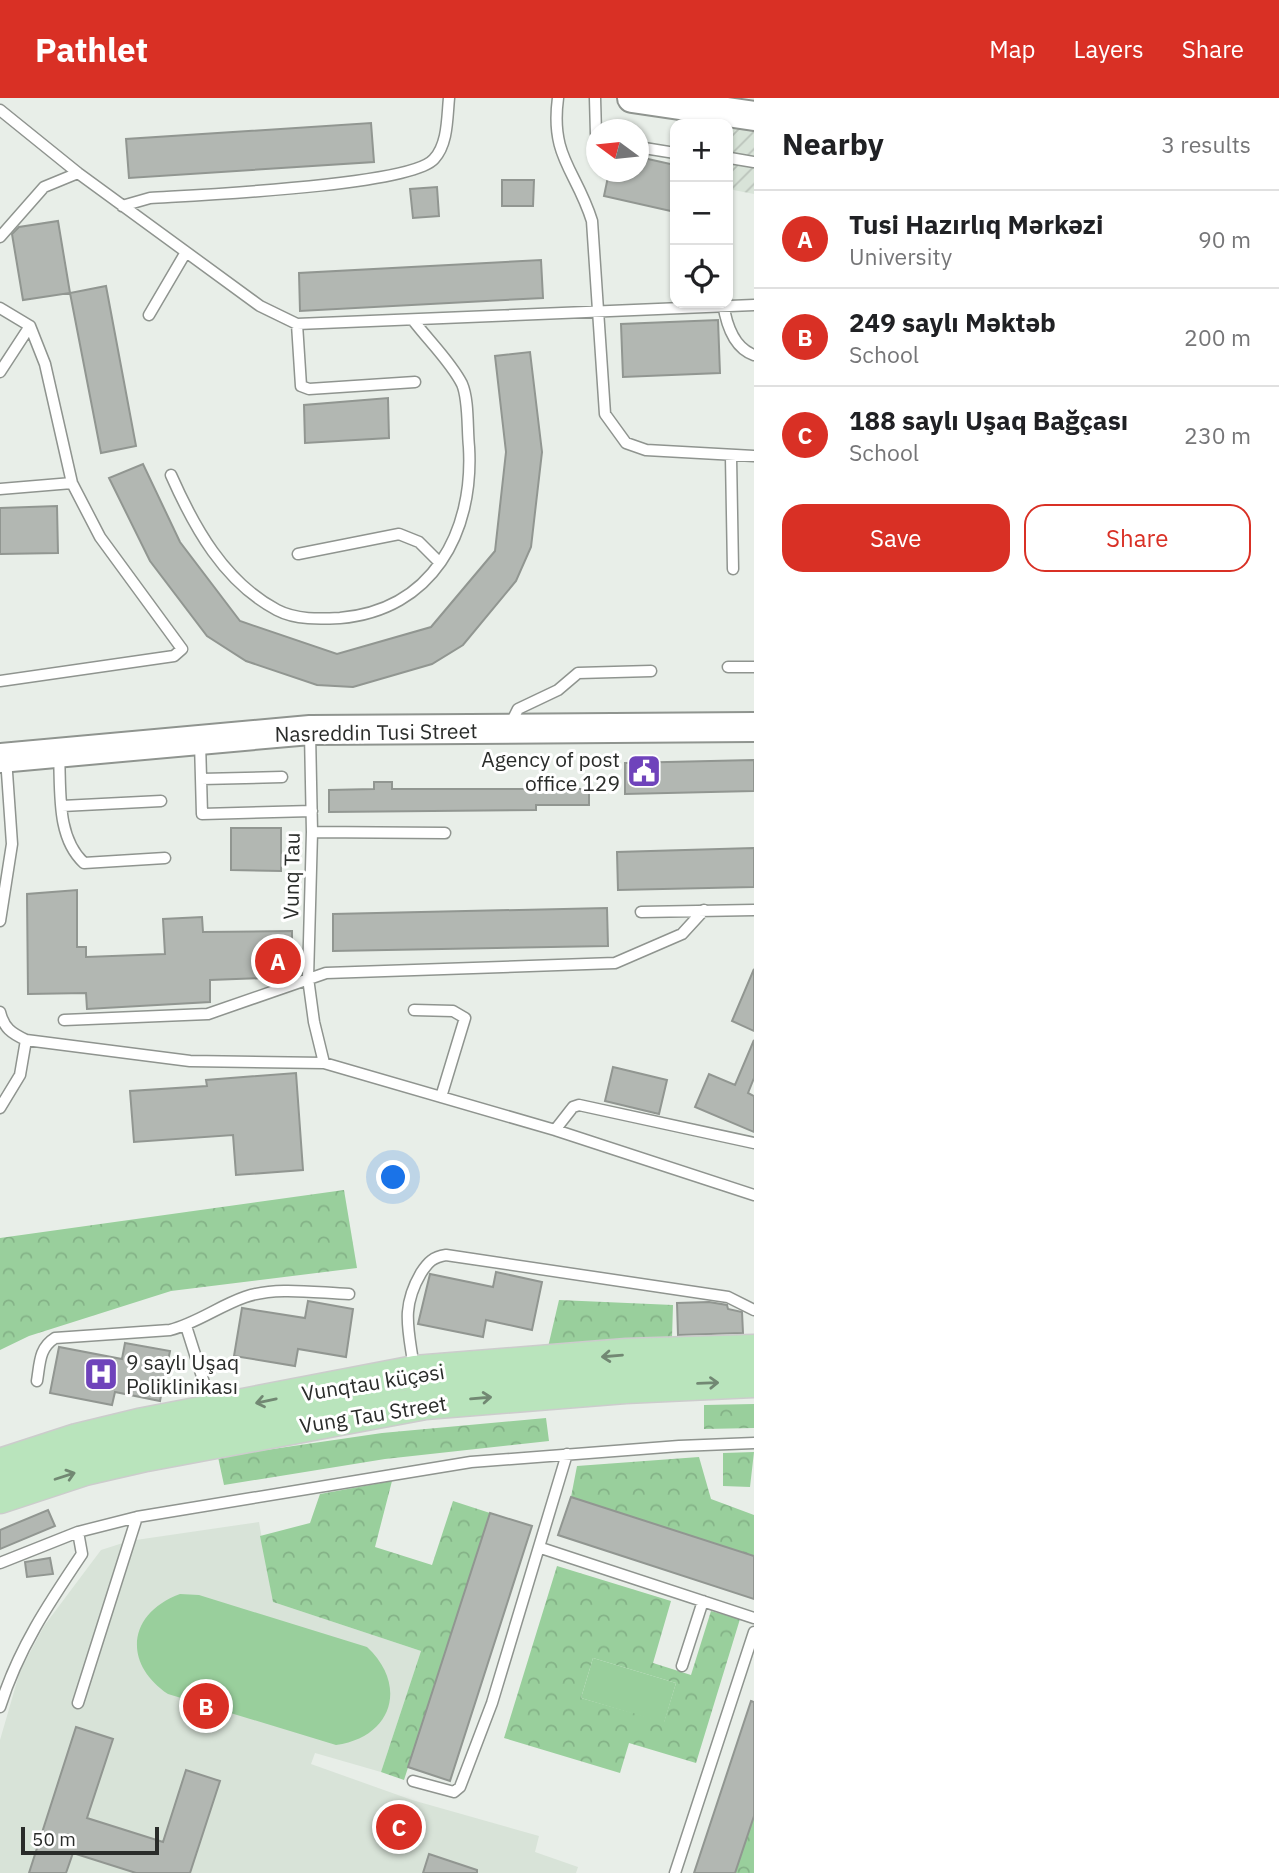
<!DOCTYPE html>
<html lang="en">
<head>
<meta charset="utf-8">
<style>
	body { margin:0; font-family:"IBM Plex Sans",sans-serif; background:#f2f2f2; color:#202124 }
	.controls { position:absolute; right:21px; top:21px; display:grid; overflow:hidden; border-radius:14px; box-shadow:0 2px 5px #0004 }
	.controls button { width:63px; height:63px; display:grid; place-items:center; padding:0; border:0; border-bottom:2px solid #e0e0e0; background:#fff; color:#202124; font:35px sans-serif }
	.compass { position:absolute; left:586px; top:21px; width:63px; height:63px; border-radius:50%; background:#fff; box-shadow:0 2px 5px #0004; rotate:285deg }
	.scale { position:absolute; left:21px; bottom:18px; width:138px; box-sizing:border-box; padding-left:7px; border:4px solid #2a2c2a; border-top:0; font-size:19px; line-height:24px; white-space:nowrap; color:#2a2c2a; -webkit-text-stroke:5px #fff; paint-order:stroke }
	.you { position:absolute; left:394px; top:1080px; width:24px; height:24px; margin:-18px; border:5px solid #fff; border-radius:50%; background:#1a73e8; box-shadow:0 0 0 10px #1a73e833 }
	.badge { display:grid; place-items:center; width:46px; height:46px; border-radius:50%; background:#d93025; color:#fff; font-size:23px; font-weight:700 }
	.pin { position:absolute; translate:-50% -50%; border:4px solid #fff; box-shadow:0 2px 7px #0006 }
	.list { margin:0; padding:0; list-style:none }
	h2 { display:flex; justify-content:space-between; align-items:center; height:91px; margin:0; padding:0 28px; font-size:30px }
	h2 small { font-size:23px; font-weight:400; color:#757577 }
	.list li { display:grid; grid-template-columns:46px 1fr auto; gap:21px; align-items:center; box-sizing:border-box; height:98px; padding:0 28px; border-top:2px solid #e0e0e0 }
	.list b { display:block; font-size:26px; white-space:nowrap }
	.list p { margin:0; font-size:23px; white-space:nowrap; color:#757577 }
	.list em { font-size:23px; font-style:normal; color:#757577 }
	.actions { display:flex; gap:14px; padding:21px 28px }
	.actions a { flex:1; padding:16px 0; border:2px solid #d93025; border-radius:21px; text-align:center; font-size:24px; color:#d93025 }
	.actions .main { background:#d93025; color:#fff }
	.icon { flex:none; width:38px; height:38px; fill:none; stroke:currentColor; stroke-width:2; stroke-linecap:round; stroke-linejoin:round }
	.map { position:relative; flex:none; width:754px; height:1775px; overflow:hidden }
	header { display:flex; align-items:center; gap:42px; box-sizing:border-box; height:98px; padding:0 35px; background:#d93025; color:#fff }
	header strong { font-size:33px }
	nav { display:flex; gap:38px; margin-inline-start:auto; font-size:24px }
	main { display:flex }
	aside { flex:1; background:#fff }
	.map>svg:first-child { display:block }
	.built { fill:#d8e3d8 }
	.industrial { fill:url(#industrial-furrows) }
	.grass { fill:#99cf9c }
	.forest { fill:url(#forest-crowns); fill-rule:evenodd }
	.building { fill:#b2b7b2; stroke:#919691; stroke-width:2 }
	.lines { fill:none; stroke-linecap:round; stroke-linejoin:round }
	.lane-casing { stroke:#8f948f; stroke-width:13 }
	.secondary-casing { stroke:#8f948f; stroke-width:32 }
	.primary-casing { stroke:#ccc; stroke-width:35 }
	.lane { stroke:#fff; stroke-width:10 }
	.secondary { stroke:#fff; stroke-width:28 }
	.primary { stroke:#b9e4bc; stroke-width:32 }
	.oneway { stroke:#728873 }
	.labels { text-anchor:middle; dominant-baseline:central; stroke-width:6; stroke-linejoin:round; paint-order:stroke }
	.street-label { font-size:21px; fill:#2a2c2a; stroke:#fff }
	.poi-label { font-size:21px; fill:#2a2c2a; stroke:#fff; text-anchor:end }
</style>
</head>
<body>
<header>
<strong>Pathlet</strong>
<nav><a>Map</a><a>Layers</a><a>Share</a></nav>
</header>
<main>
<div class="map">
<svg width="754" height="1775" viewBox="0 0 754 1775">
	<defs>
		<pattern id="industrial-furrows" width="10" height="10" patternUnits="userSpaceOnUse" patternTransform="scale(1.75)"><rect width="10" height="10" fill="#d8e3d8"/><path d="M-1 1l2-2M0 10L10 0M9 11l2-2" fill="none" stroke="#bac3ba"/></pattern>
		<pattern id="forest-crowns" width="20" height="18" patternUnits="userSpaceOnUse" patternTransform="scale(1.75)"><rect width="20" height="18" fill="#99cf9c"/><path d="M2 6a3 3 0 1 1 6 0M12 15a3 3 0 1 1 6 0" fill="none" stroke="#84b287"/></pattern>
	</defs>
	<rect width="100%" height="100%" fill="#e8eee8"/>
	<path class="built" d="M259,1424L273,1504L421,1553L381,1674L315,1655L311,1666L412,1702L539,1738L535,1754L578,1769L576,1775H0V1642L20,1573L44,1528L101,1452L129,1443Z"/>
	<path class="industrial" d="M728,27L754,32V96L728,91Z"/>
	<path class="grass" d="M180,1496L199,1497L367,1549C408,1587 393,1639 336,1647L168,1596C122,1565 128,1515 180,1496Z
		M593,1560L676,1585L664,1625L581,1600Z"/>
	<path class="forest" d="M344,1092L357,1170L171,1193L29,1238L0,1252V1140Z
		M559,1202L673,1207L672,1240L548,1249Z
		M754,1306V1330L704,1331V1307Z
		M546,1320L549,1343L385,1361L224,1387L218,1359L382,1335Z
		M754,1354L750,1389L723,1388V1355Z
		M699,1359L711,1401L754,1417V1458L571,1399L577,1368Z
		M392,1383L375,1449L432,1467L453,1403L490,1415L404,1682L381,1674L421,1553L273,1504L260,1438L310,1425L320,1396Z
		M557,1468L671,1503L653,1565L691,1577L711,1513L740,1521L696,1665L629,1645L620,1675L504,1640ZM593,1560L676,1585L664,1624L581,1600Z
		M754,1718V1775H735Z"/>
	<path class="building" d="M371,25L374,64L129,80L126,41Z
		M639,59L675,67V114L604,98L609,74H639Z
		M502,82H534L533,108H502Z
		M437,89L439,118L413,120L410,91Z
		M58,123L70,195L23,202L12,136L19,129Z
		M541,162L543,200L300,213L299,175Z
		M106,188L136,348L101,355L70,195Z
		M718,222L720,275L623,279L621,226Z
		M530,254L542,354L531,449L516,483L463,547L432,566L353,589L317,587L246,563L207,538L150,463L109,380L143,366L180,444L240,523L337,556L431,529L495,453L506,354L495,258Z
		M388,300L389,340L305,345L304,307Z
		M57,408L58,455L0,456V410Z
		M754,662V693L625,696V665Z
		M374,684H392V691H589V707H536V712L329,714V692L374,691Z
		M231,730H281V773L231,772Z
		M754,750V789L618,792L617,754Z
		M77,792V849H86V859L165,856L163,821L202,819L203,834L292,833V879L210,882V904L87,911L86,895L28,896L27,796Z
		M607,810L608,848L333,853V816Z
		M754,871V933L732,923Z
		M754,942V980L748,995L754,998V1034L695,1009L709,976L735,987Z
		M613,969L667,982L659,1016L605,1003Z
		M296,975L303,1072L236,1077L233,1037L134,1044L130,993L207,988L206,982Z
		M496,1174L542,1184L532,1232L486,1222L483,1239L418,1226L430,1176L493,1189Z
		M308,1203L353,1211L346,1259L298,1251L295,1268L234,1258L242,1210L305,1220Z
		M709,1204L727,1207L728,1211L742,1214L743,1235L678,1237L677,1205Z
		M125,1245L170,1253L160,1303L115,1294L112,1307L50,1295L59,1249L122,1261Z
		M571,1399L754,1458V1501L558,1437Z
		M48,1412L55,1428L0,1451V1432Z
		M490,1415L532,1428L450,1683L408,1669Z
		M50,1460L53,1476L27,1479L25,1464Z
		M751,1603L754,1604V1718L735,1775H694Z
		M76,1629L113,1641L87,1720L163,1744L186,1672L220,1683L190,1775H136L73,1755L66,1775H29Z
		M429,1756L477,1772V1775H423Z"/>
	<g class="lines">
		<g class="lane-casing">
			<path id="lane" d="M558,0C550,59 576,72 592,123L605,316L626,345L646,352L754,358
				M595,0L596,36
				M0,12L78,75L260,208L297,226L754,207
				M638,49L675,55
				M730,60L754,64
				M122,108L150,100C196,97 411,88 434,61C448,46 447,20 449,0
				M0,139L44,89L78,75
				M723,205C726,225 734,250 754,257
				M0,210L30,228L45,266L72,385L100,439L182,551L174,558L0,583
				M149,217L186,154
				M297,226L301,288L309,291L415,284
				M0,274L30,228
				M731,359L733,471
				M171,377C194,429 224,484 277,512C296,522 320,521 340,520C432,512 474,435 469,349C467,331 469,302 462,286C451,264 428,242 413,222
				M0,391L72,385
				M298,456L399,436L419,444L440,465
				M728,569H754
				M510,627L518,611L558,592L578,575L651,573
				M310,635L312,734L308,880L314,924L324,965
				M200,644L202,716L312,713
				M59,657C61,693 56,739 84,765L165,760
				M201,681L282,679
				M62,708L161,703
				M312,734L445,735
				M641,814L754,812
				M0,823L12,746L6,660
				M414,912L453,913L465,920L441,999
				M0,914C4,930 11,935 26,942L190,963L324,965L555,1032L754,1097
				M64,922L208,916L326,875L615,865L682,836L704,812
				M0,1010L20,977L26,942
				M555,1032L573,1009L579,1007L754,1045
				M186,1228L212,1310
				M414,1271C409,1232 400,1211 421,1175C428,1164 433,1159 446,1157L728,1199L754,1212
				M37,1283C40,1265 39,1250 55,1240L170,1232C197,1225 219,1208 245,1199C277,1188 317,1195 349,1196
				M541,1450L754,1520
				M0,1465L78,1434L137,1419L471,1364L679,1348L754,1345
				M682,1568L703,1503
				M78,1605L137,1419
				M0,1609C18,1551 49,1505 82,1456L78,1434
				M413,1683L454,1694L460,1689L492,1605L567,1356
				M675,1775L754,1534"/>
		</g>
		<g class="secondary-casing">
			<path id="secondary" d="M632,0L754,18
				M0,660L310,632L754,629"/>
		</g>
		<g class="primary-casing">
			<path id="primary" d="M0,1367L77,1342L139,1327L415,1274L627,1257L754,1253
				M0,1399L85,1371L146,1357L425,1305L625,1289L754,1283"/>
		</g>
		<use href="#lane" class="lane"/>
		<use href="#secondary" class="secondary"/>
		<use href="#primary" class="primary"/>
	</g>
	<defs><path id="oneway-shaft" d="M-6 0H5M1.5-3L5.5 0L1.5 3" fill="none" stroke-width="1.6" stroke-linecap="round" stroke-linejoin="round" transform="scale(1.75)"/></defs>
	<g class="oneway">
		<use href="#oneway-shaft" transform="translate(612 1258) rotate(175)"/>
		<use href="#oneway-shaft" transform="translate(708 1285) rotate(-2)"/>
		<use href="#oneway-shaft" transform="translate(481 1300) rotate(-5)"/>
		<use href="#oneway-shaft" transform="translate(266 1303) rotate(168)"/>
		<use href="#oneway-shaft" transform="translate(65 1378) rotate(-18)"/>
	</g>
	<defs>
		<g id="civic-square" transform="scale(1.75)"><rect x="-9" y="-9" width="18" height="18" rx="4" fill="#6f43bb" stroke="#fff"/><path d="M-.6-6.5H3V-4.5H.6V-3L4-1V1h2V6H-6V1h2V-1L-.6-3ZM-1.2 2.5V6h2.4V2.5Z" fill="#fff"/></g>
		<g id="hospital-square" transform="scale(1.75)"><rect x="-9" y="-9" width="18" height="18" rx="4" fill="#6f43bb" stroke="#fff"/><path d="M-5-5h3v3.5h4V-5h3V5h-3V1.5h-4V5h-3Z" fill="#fff"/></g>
	</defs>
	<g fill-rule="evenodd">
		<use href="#civic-square" x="644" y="673"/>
		<use href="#hospital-square" x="101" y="1276"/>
	</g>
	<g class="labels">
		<g class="street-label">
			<text transform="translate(376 634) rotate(-1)">Nasreddin Tusi Street</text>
			<text transform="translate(291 778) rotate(-89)">Vunq Tau</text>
			<text transform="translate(373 1284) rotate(-9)">Vunqtau küçəsi</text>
			<text transform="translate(373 1316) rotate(-9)">Vung Tau Street</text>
		</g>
		<g class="poi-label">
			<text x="620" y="661">Agency of post<tspan x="620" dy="24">office 129</tspan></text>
			<text x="126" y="1264" text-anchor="start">9 saylı Uşaq<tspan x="126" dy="24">Poliklinikası</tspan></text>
		</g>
	</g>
</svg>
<div class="controls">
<button>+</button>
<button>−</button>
<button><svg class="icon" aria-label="locate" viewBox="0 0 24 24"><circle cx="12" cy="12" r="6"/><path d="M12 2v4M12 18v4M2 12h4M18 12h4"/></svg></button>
</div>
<svg class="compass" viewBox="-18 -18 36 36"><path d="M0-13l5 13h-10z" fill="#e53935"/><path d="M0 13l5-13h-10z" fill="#757577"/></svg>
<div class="scale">50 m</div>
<div class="you"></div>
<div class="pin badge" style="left:278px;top:863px">A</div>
<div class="pin badge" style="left:206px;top:1608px">B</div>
<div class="pin badge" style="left:399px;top:1729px">C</div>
</div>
<aside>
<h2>Nearby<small>3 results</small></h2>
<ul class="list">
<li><span class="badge">A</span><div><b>Tusi Hazırlıq Mərkəzi</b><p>University</p></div><em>90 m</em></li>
<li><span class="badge">B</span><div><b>249 saylı Məktəb</b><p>School</p></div><em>200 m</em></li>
<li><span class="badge">C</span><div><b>188 saylı Uşaq Bağçası</b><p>School</p></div><em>230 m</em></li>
</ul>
<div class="actions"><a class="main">Save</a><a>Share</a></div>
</aside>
</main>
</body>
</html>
